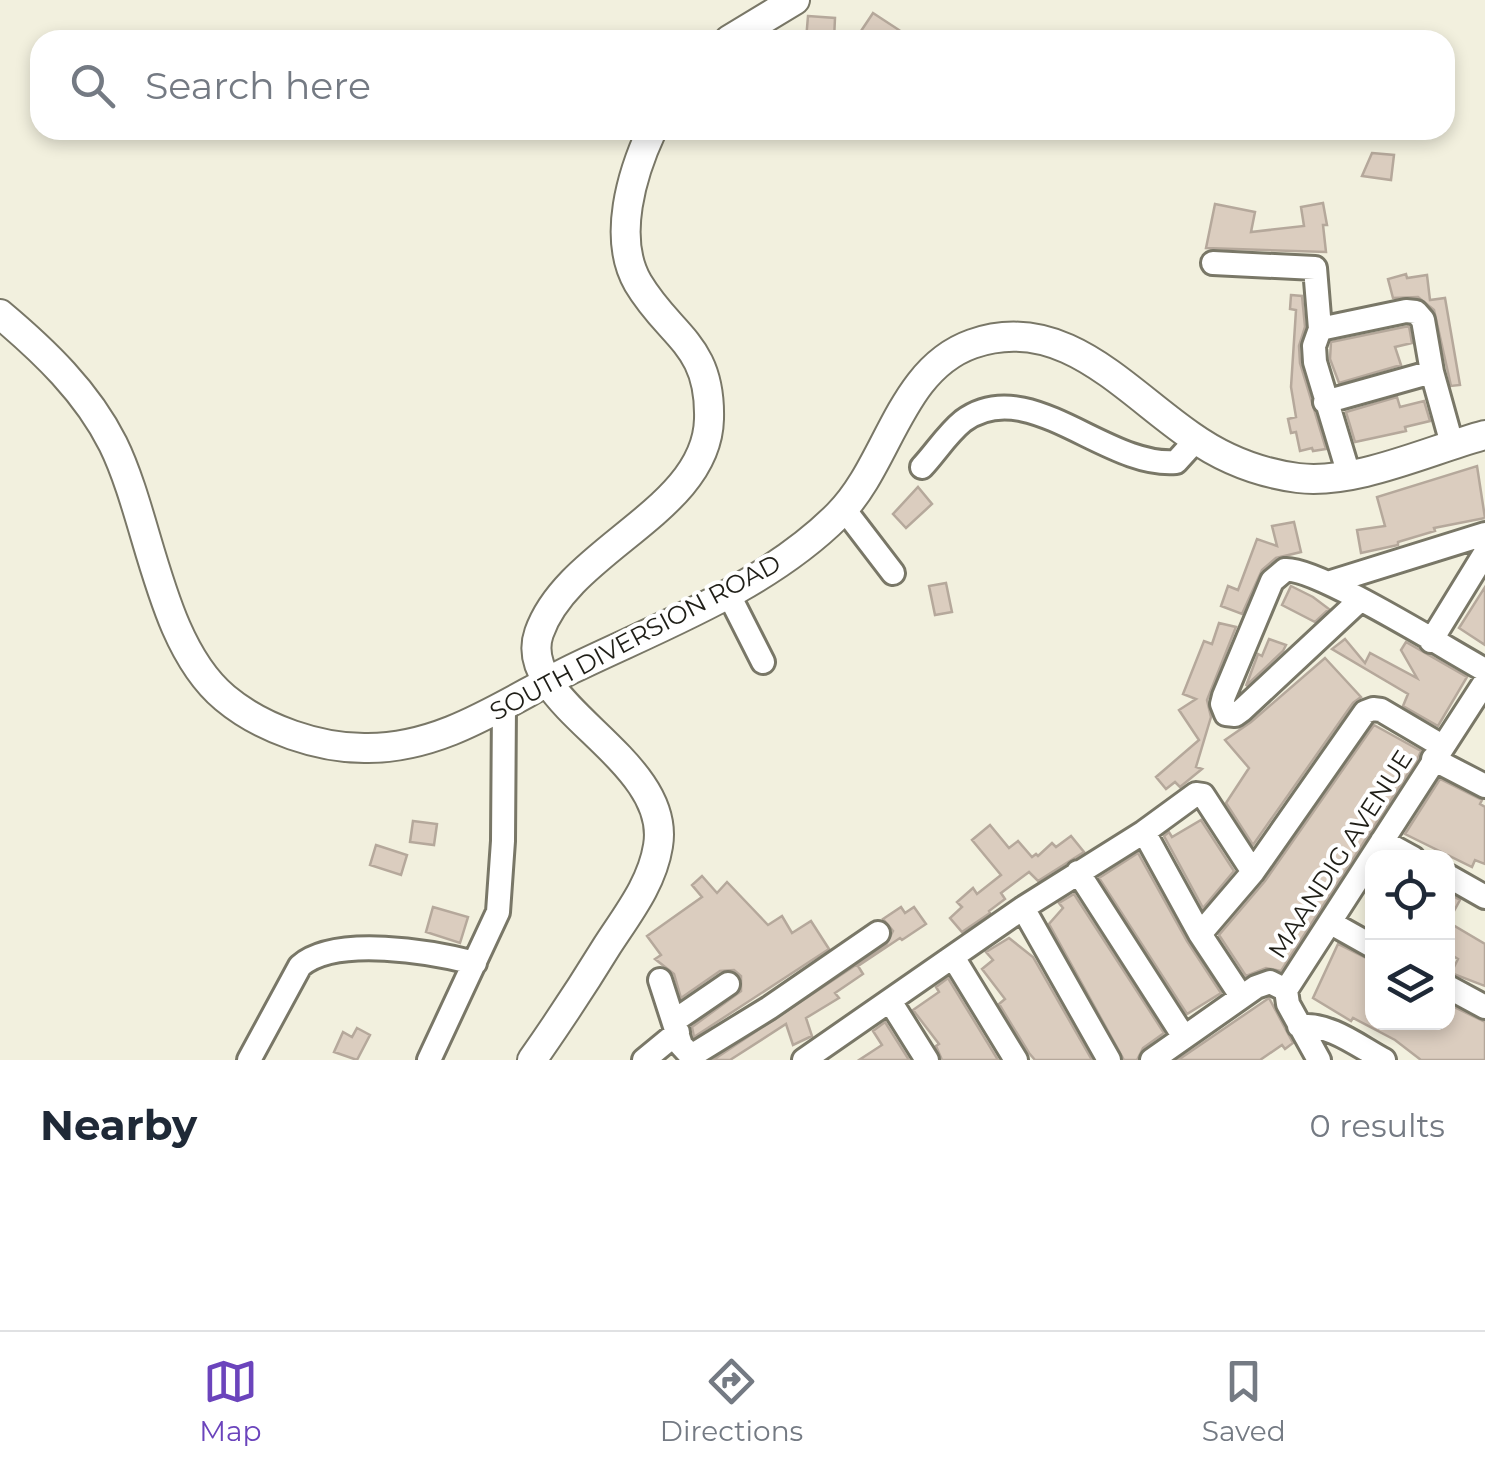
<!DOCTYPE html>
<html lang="en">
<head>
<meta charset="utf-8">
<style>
	body { margin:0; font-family:Montserrat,sans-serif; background:#f6f6f7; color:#1f2937 }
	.controls { position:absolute; right:30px; bottom:30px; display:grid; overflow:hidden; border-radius:20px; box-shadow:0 5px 15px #0003 }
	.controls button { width:90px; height:90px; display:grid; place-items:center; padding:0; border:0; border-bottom:2px solid #e0e1e3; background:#fff; color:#1f2937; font:50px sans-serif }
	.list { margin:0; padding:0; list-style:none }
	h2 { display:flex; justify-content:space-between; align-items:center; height:130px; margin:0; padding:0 40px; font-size:42px }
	h2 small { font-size:32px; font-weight:400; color:#747a83 }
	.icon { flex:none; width:55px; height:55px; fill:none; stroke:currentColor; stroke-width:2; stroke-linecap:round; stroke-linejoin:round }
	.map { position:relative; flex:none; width:1485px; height:1060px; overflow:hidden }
	.search { position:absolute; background:#fff; box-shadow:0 5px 15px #0003; left:30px; right:30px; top:30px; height:110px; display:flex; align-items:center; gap:25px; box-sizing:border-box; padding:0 35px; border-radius:30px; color:#747a83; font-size:38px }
	.sheet { height:270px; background:#fff }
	nav { display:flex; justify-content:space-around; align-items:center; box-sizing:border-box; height:140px; border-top:2px solid #e0e1e3; background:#fff; font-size:28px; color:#747a83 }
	nav a { display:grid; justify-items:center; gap:5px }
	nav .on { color:#6b44bc }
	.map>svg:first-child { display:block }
	.building { fill:#dbcdbf; stroke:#b5a89b; stroke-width:2.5 }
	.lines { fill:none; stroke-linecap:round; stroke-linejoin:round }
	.minor-casing { stroke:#797767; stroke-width:28 }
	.major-casing { stroke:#797767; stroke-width:32 }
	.minor { stroke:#fff; stroke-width:22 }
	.major { stroke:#fff; stroke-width:28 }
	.labels { text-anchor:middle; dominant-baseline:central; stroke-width:8; stroke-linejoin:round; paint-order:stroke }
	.street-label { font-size:25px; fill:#1f1e17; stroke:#fff }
</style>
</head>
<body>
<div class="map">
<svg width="1485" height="1060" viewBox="0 0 1485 1060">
	<rect width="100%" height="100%" fill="#f2f0de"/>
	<path class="building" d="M873,13L899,30L892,40H855Z
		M808,16L835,18L834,40H806Z
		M1372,153L1394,155L1391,180L1362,176Z
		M1323,203L1327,225H1323L1326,252L1206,248L1215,204L1255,212L1251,232L1304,226L1301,207Z
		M1406,274L1407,278L1427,275L1430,300L1445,298L1460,385L1451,386L1434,310L1418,297L1393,298L1388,279Z
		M1291,295L1302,296L1305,327L1299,346L1300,363L1326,449L1313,451L1312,448L1300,451L1296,432L1291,433L1288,419L1296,417L1291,387L1296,310L1290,309Z
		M1409,326L1412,343L1395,347L1401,365L1339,383L1330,359L1331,342Z
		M1397,397L1400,407L1424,401L1430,421L1405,427L1406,431L1355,442L1346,412Z
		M1477,466L1485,518L1434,528L1435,531L1398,542V545L1361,553L1357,530L1385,526L1377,497Z
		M918,487L932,504L906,528L893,514Z
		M1294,522L1301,552L1276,558L1262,570L1242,614L1221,606L1228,586L1238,590L1257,539L1277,546L1272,526Z
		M946,583L952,612L935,615L929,586Z
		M1291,586L1313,597L1329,609L1315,622L1282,605Z
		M1485,587V645L1459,628Z
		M1219,623L1236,627L1207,700L1211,717L1196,767L1202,769L1180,787L1175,782L1166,789L1156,777L1199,740L1179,710L1196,699L1183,694L1204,641L1212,644Z
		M1269,639L1286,645L1283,651L1246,686L1258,654L1262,656Z
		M1345,639L1365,663L1370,653L1417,678L1401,650L1406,642L1467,677L1438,726L1403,706L1408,694L1332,649Z
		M1325,658L1361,697L1353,703L1253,845L1226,803L1249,768L1225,740L1251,722Z
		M1374,725L1421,751L1418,758L1281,971L1266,968L1246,976L1219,935L1265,881Z
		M1440,779L1482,800L1480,804L1485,807V864L1475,860L1472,867L1405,834Z
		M1201,820L1234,871L1203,908L1164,836L1169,832L1172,837Z
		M413,821L437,824L434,845L410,842Z
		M990,825L1009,848L1018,841L1032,857L1036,854L1038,856L1052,843L1056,847L1071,836L1084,852L1038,881L1029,872L1001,893L1005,899L989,911L990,913L962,932L950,918L962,907L957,902L973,888L977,894L1001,875L972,840Z
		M376,845L407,855L401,875L370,865Z
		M1138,853L1187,941L1221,993L1187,1014L1099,878Z
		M702,876L717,893L727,882L768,925L782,916L792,933L811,921L829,949L694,1037L692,1027L741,991V976L734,970L720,971L681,998L674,974L655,959L661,955L647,936L702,897L692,885Z
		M1448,893L1460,900L1448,922L1485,944V986L1451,973L1458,959L1448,953Z
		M1074,894L1164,1033L1143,1048L1137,1060H1124L1049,924L1063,908L1059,903Z
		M433,907L468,917L460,943L426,932Z
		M901,907L905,913L914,907L926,924L902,940L900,938L858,966L863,974L835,993L839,998L806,1018L812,1036L793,1045L786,1024L730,1060H713L886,945L893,931L883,919Z
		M1009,938L1033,957L1092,1060H1035L1029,1053L999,1004L1005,999L982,969L993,960L986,952Z
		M1338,944L1372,961V1022H1448V1004L1485,1022V1060H1421L1395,1040L1353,1018L1351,1021L1313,998Z
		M948,978L998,1060H942L936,1046L939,1044L913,1010L939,992L936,987Z
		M1269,998L1293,1043L1285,1049L1282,1045L1260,1060H1178Z
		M885,1022L909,1060H859L882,1045L873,1031Z
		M357,1028L370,1035L357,1060L334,1052L343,1032L352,1037Z"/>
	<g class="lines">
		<g class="minor-casing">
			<path id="minor" d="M1213,263L1315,268L1320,329L1314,346L1315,362L1349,475
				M1320,329L1406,311L1416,312L1423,320L1432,372L1452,444
				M1325,402L1432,372
				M922,467C936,452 947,434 963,421C1028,373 1105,468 1176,462L1196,440
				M844,509L893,573
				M1331,582L1485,534
				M728,593L763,662
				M1360,600L1242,710L1235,715L1226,714L1222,704L1224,696L1272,581L1285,570C1315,566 1450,651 1485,670
				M1431,641L1485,553
				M1433,759L1485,786
				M1144,832L1196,794L1203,795L1253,872
				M1382,841L1413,858
				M1078,872L1184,1037
				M1448,876L1485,897
				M1023,908L1109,1060
				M1331,923L1372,946
				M1200,934L1253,872L1365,712L1373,709L1381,710L1442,746
				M953,957L1016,1060
				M660,980L681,1045L691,1056L769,1008L878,933
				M1448,987L1485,1007
				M890,1001L927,1060
				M674,1021L728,984
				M1299,1026C1330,1023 1358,1046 1384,1060
				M249,1060L300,966C336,935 432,952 475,963
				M429,1060L498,912L503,841L504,706
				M644,1060L678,1032
				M804,1060L1023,908L1144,832L1200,934L1241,996
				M1152,1060L1256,987L1270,982L1286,990
				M1319,1060L1288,1004L1286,990L1485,682"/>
		</g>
		<g class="major-casing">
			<path id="major" d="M729,40L795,0
				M0,314C44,351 87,392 113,444C150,519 159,643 225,698C262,729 320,749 368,748C445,748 507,701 572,669C663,625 766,587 838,515C889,464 899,370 972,344C1062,312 1124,390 1191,436C1222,458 1260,473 1298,478C1356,485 1429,450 1485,435
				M532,1060C558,1023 583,985 607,946C627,915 652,884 658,846C673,758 514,704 539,633C568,549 707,511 709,419C711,344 670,337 638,283C612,238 632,173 652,130"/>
		</g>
		<use href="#minor" class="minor"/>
		<use href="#major" class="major"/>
	</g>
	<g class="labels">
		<g class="street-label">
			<text transform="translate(635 637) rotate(-28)">SOUTH DIVERSION ROAD</text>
			<text transform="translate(1340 854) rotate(-57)">MAANDIG AVENUE</text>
		</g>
	</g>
</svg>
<div class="controls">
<button><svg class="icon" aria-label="locate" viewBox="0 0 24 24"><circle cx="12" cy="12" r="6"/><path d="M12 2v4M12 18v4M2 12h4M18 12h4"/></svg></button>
<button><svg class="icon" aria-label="layers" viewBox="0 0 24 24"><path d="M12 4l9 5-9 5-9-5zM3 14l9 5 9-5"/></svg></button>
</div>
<div class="search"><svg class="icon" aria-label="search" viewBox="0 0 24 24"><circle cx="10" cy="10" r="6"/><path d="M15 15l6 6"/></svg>Search here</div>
</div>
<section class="sheet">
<h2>Nearby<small>0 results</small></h2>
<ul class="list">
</ul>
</section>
<nav>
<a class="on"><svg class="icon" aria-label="map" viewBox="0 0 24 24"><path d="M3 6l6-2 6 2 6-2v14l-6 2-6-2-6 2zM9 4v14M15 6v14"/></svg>Map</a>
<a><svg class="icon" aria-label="directions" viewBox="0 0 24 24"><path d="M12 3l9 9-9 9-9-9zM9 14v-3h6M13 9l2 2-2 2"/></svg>Directions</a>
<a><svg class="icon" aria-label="saved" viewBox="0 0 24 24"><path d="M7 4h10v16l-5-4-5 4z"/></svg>Saved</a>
</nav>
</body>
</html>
